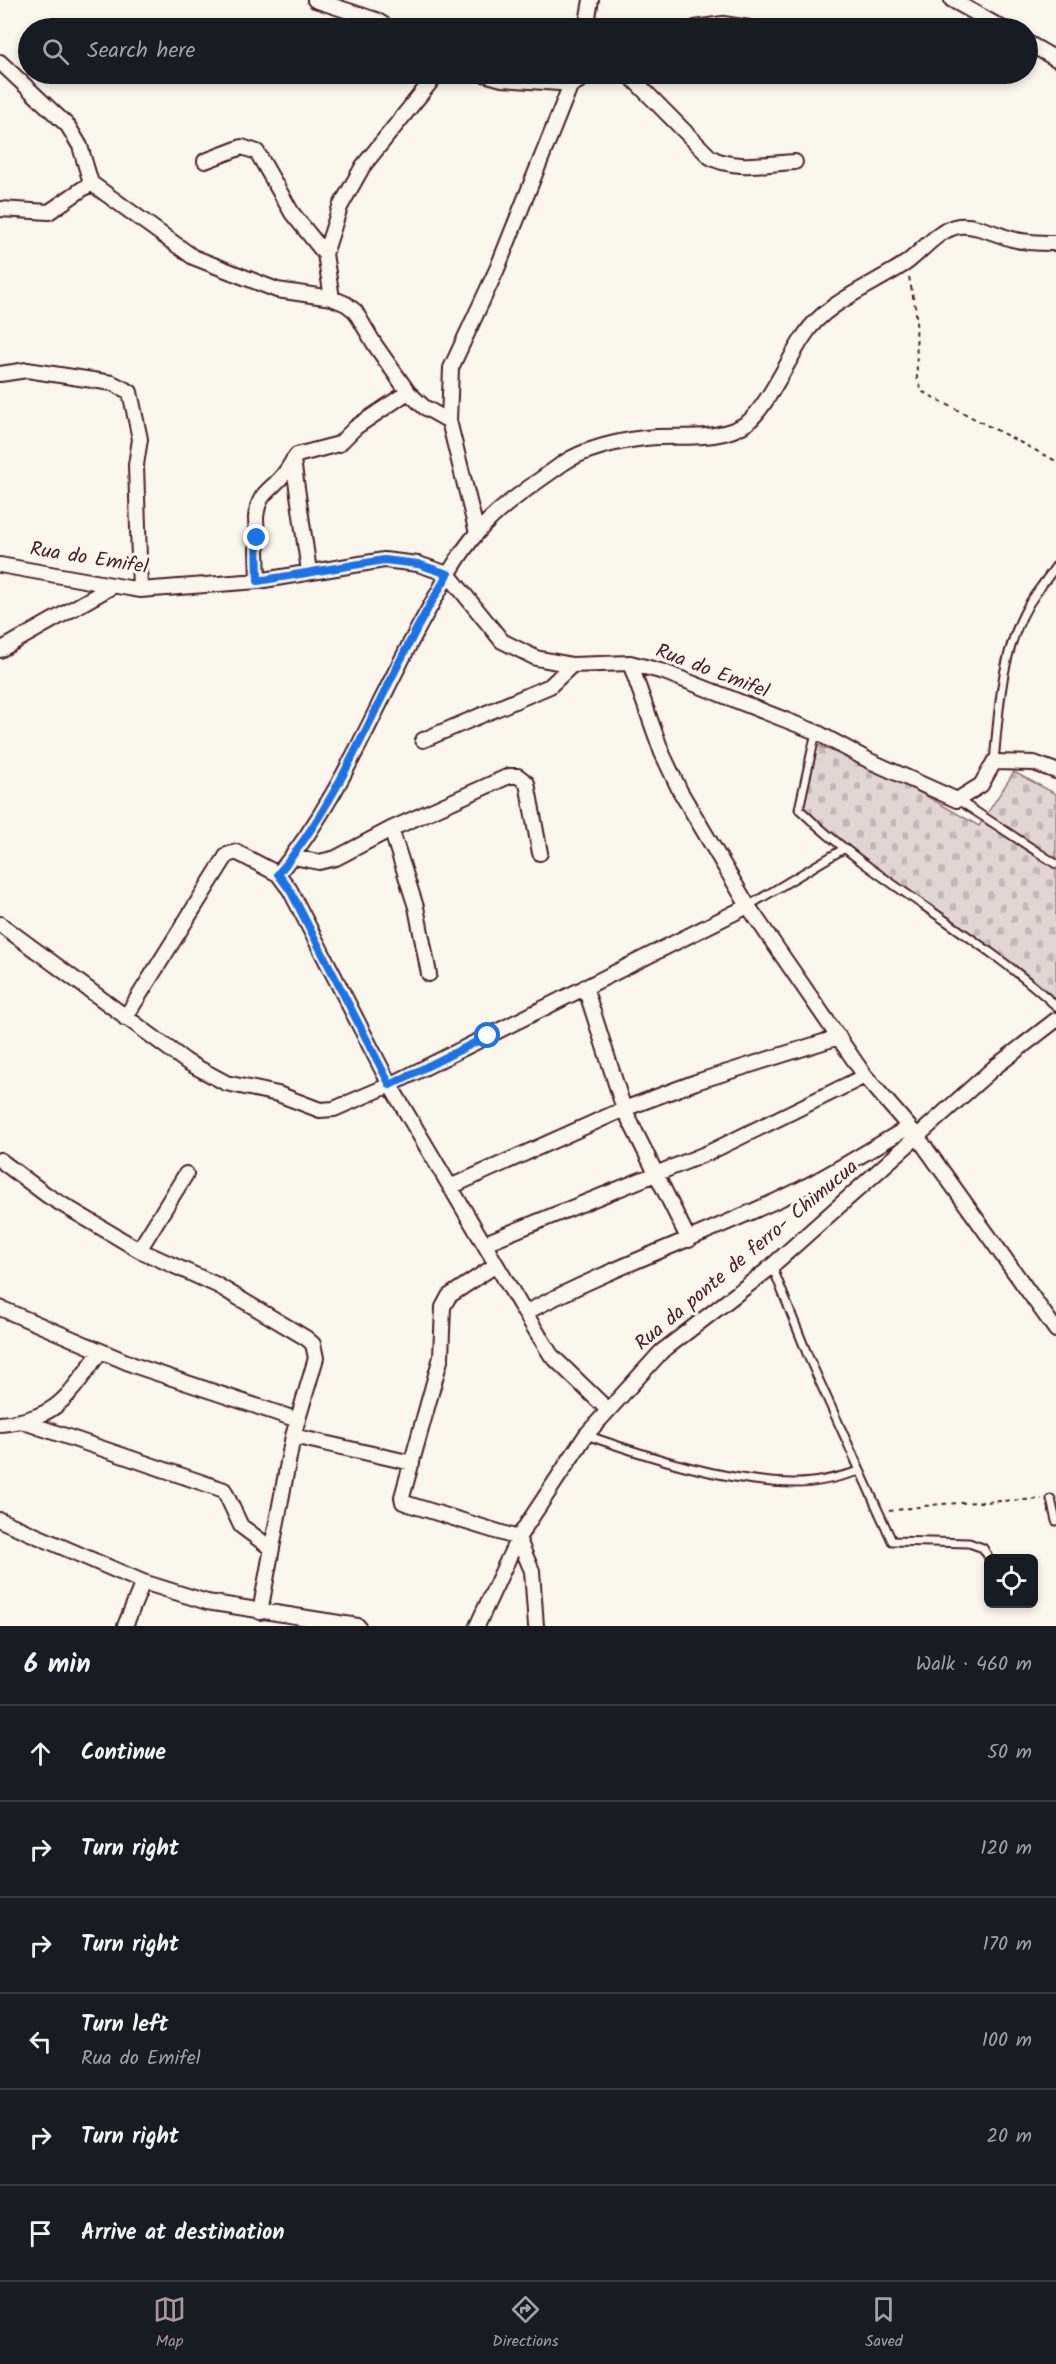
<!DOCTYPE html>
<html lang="en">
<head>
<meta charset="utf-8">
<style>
	body { margin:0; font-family:Kalam,sans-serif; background:#20242c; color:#f1f3f6 }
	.controls { position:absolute; right:18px; bottom:18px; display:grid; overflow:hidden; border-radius:9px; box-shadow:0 3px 9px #0003 }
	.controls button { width:54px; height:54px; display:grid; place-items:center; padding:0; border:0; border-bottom:2px solid #363941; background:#171b24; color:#f1f3f6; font:30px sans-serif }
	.stop { position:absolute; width:18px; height:18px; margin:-14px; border:4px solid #1a73e8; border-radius:50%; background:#fff }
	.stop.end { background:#1a73e8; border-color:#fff; box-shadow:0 2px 6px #0008 }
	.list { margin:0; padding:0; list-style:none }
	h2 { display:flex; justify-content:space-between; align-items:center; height:78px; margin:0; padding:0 24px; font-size:26px }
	h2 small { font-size:20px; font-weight:400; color:#9ea1a6 }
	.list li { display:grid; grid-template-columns:39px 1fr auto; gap:18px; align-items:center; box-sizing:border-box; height:96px; padding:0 24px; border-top:2px solid #363941 }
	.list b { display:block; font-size:22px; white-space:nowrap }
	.list p { margin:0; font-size:20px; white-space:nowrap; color:#9ea1a6 }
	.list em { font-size:20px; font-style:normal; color:#9ea1a6 }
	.icon { flex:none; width:33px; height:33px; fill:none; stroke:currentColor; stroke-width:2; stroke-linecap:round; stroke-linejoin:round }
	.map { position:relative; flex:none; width:1056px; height:1626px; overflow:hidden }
	.search { position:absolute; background:#171b24; box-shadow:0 3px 9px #0003; left:18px; right:18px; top:18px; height:66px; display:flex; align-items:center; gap:15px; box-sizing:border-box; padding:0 21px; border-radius:33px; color:#9ea1a6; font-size:22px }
	.sheet { height:654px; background:#171b24 }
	nav { display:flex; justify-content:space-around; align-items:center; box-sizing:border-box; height:84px; border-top:2px solid #363941; background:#171b24; font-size:16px; color:#9ea1a6 }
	nav a { display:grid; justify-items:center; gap:3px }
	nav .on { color:#a6949b }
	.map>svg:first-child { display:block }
	.cemetery { fill:url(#cemetery-stones); stroke:#967b7e; stroke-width:1.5 }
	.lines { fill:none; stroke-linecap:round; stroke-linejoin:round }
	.service-casing { stroke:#4a1f2b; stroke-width:11 }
	.minor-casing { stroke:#4a1f2b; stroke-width:18 }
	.path { stroke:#4a1f2b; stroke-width:2; stroke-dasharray:4.5 4.5; stroke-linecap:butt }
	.service { stroke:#fbf7ec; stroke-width:7 }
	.minor { stroke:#fbf7ec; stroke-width:14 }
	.route { stroke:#1a73e8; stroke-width:8 }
	.labels { text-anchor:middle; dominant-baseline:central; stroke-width:6; stroke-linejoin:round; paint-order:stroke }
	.street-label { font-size:20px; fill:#4a1f2b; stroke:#fbf7ec }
</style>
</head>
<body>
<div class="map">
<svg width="1056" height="1626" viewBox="0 0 1056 1626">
	<defs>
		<pattern id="cemetery-stones" width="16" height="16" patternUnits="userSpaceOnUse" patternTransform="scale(1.5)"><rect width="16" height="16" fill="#e2d7d0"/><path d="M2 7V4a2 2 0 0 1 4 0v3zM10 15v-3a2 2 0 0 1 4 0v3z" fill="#c3b8b3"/></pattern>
	</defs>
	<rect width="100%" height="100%" fill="#fbf7ec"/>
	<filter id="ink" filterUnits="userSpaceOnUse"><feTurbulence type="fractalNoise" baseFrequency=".0167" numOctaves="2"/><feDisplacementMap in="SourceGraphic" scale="12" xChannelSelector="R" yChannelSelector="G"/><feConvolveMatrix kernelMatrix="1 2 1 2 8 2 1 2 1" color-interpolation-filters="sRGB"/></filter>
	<g filter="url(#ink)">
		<path class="cemetery" d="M815,744L898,780L979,826L1014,772L1056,794V1006L1029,981L845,848L799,809Z"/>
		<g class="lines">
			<g class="service-casing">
				<path id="service" d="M816,732L799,809C876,883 976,932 1056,1006
					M994,762C999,709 1001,651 1029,604C1037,591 1047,579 1056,566
					M958,800L1056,864
					M748,906L845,848
					M772,1266L808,1356L892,1541L969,1543L983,1548L989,1558
					M586,1435C649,1457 726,1482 792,1483C815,1484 838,1477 860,1471
					M1051,1499L1056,1521"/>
			</g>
			<g class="minor-casing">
				<path id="minor" d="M315,0L376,20L389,28
					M952,0L1002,28
					M586,28L591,0
					M695,28L723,24L749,28
					M1028,43L1056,59
					M0,62L68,126L80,146L91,183L193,257L277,290L332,298L346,304L355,311L375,345L408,392L424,407L449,421
					M484,74L502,79L573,84L592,74
					M628,74L710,157C734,171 768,163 795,162
					M205,161L242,147L257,152L292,213L325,254
					M0,209L49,212L91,183
					M332,298L325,254L340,207L363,166L437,74
					M0,374L27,370L112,383L130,392L140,439L136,465L140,590
					M293,460L309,571
					M477,533L449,421L451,368L497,269L575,74
					M0,565L140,590L258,581L384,560L418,564L448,574L502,641L536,658L572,665L630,663L664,672L816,732L870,761L957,800L981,785L994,762L1034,763L1056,771
					M258,581L256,517C259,491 270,492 284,474C289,468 292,461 297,455L339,444L356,427L408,392
					M0,650L113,586
					M630,663L662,753L680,791L748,906L865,1076L917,1136L1056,1330
					M423,740L550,686L572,665
					M391,829L416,907L429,974
					M293,857L319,862L336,858L391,829L509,776H518L527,783L540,853
					M278,874C344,795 379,695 430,607C444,582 458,555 477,533C500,506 533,485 562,464C583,449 619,441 645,438C677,434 718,443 747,423C767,407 789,358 804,336C824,303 875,284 906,263C922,251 939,229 959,226C976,224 997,235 1012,239C1026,243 1042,243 1056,243
					M0,924L187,1062L226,1083L278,1094L320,1110L334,1109L390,1085L748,906
					M585,987L624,1109L689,1240
					M125,1018L227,855L236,852L278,874L290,890L390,1085L525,1313L551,1355L608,1410
					M0,1160L48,1196L139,1250L217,1285L306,1338L313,1344L316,1358L293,1436L260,1612
					M450,1187L624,1109L696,1082L839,1037
					M485,1243L710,1152L865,1076
					M139,1250L186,1174
					M496,1265L449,1296L443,1307L441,1357L402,1497L403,1502L408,1504L518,1538L532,1571L536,1626
					M0,1308L136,1366L298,1420
					M525,1313C613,1266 708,1234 797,1191C836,1172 872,1148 909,1127
					M24,1422L224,1490L241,1526L272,1549
					M0,1424C58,1419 68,1396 100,1352
					M293,1436L412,1463
					M0,1520L143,1582L207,1602L358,1626
					M125,1626L143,1582
					M477,1626L518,1538L586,1435L661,1352L765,1272L995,1067L1056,1020"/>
			</g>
			<path class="path" d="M909,277L916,311L917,380L923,392L1056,461
				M889,1511L940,1504L1042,1499"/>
			<use href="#service" class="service"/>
			<use href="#minor" class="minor"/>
		</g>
	</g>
	<g class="lines" filter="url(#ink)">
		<path class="route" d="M257,538L258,581L384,560L418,564L448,574C436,595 423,616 412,638C369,718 337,804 278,874L290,890L390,1085L488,1036"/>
	</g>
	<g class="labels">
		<g class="street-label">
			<text transform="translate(89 559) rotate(9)">Rua do Emifel</text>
			<text transform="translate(712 672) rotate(21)">Rua do Emifel</text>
			<text transform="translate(747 1256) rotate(-40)">Rua da ponte de ferro- Chimucua</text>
		</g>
	</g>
</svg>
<div class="controls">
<button><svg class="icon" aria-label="locate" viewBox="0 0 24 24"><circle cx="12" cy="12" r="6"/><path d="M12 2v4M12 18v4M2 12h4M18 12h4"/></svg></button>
</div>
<div class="stop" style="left:488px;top:1036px"></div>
<div class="stop end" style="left:257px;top:538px"></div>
<div class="search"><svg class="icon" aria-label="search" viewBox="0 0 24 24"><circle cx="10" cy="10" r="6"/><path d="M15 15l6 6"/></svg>Search here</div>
</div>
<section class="sheet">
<h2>6 min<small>Walk · 460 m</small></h2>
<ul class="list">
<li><svg class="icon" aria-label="ahead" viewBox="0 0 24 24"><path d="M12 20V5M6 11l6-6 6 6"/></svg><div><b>Continue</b></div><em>50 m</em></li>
<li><svg class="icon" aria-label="right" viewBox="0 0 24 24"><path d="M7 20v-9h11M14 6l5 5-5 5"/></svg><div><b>Turn right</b></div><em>120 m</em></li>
<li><svg class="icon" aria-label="right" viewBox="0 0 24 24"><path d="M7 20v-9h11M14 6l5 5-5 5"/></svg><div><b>Turn right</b></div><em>170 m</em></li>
<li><svg class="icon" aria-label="left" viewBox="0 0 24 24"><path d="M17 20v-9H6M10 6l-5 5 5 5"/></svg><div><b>Turn left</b><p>Rua do Emifel</p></div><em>100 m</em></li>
<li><svg class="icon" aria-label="right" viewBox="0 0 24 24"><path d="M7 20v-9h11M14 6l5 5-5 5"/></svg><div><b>Turn right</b></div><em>20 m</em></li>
<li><svg class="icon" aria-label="arrive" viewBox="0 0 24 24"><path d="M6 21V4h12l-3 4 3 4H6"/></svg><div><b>Arrive at destination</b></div></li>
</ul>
</section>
<nav>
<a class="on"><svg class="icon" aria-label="map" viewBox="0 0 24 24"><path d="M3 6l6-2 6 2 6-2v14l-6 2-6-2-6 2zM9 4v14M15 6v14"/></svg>Map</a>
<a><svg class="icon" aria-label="directions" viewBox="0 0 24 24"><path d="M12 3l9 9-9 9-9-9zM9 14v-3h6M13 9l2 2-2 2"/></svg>Directions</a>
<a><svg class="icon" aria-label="saved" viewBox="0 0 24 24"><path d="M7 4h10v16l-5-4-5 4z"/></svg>Saved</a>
</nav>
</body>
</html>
